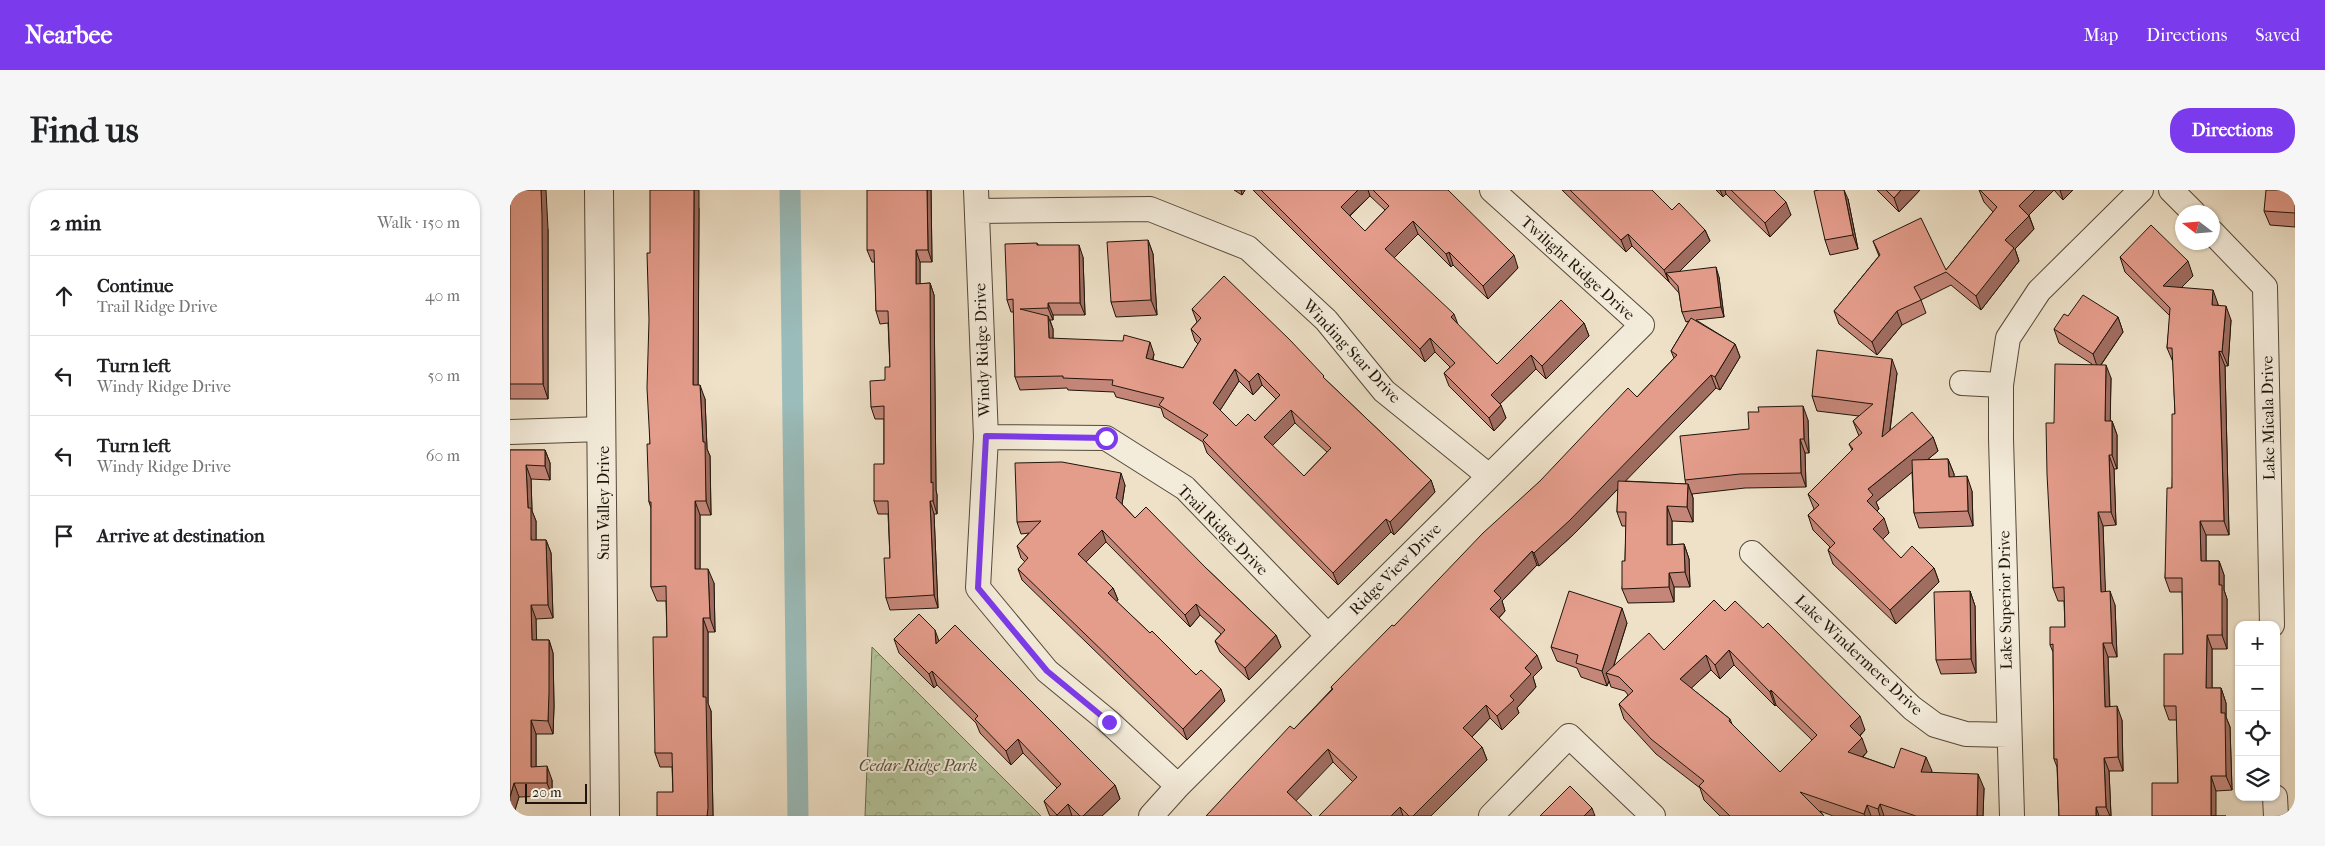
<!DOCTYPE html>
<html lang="en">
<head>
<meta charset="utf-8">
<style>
	body { margin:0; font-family:"IM FELL French Canon",serif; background:#f6f6f6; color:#202124 }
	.controls { position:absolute; right:15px; bottom:15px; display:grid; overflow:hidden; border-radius:10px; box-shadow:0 1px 4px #0004 }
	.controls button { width:45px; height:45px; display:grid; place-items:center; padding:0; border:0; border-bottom:1px solid #e0e0e0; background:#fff; color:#202124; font:25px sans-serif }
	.compass { position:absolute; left:1665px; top:15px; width:45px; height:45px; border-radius:50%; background:#fff; box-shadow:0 1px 4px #0004; rotate:286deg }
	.scale { position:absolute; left:15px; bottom:12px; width:62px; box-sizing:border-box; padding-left:5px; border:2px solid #20150b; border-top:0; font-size:14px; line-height:18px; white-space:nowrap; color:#20150b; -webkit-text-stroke:4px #f4ecdb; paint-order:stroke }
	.stop { position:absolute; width:15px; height:15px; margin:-11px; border:4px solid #7c3aed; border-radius:50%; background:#fff }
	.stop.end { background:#7c3aed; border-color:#fff; box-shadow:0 1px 5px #0008 }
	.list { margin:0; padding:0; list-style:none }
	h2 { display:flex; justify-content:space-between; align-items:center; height:65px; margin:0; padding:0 20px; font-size:21px }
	h2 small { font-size:16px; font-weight:400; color:#757577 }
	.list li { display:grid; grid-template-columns:32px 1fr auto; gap:15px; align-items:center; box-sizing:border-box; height:80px; padding:0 20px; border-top:1px solid #e0e0e0 }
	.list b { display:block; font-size:19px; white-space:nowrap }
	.list p { margin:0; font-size:16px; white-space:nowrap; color:#757577 }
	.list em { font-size:16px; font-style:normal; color:#757577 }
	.icon { flex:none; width:28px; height:28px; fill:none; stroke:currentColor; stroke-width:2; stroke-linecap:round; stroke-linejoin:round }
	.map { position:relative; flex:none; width:1785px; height:626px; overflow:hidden; border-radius:20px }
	header { display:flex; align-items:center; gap:30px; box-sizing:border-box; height:70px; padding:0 25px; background:#7c3aed; color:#fff }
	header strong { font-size:24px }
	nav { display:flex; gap:28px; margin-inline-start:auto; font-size:18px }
	.intro { display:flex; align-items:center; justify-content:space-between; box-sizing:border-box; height:120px; padding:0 30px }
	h1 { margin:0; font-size:35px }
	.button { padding:12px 22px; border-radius:20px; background:#7c3aed; color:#fff; font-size:18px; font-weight:700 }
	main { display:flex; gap:30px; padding:0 30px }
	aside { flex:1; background:#fff; border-radius:20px; box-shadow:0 1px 4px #0004 }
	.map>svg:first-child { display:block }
	.park { fill:url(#park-crowns); stroke:#6a6c52 }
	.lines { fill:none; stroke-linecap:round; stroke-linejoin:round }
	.canal { stroke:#9abcba; stroke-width:21 }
	.minor-casing { stroke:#54483a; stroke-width:26 }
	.tertiary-casing { stroke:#54483a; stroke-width:30 }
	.minor { stroke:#f4ecdb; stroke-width:24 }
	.tertiary { stroke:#f4ecdb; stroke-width:28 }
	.wall { fill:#c48678; stroke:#20150b; fill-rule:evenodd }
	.shaded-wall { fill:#a06d61; stroke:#20150b }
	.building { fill:#e49c8b; stroke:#20150b; fill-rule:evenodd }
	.route { stroke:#7c3aed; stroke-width:6 }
	.labels { text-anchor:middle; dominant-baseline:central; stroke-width:4; stroke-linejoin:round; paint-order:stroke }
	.street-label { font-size:16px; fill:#20150b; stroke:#f4ecdb }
	.park-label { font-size:16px; font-style:italic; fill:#54523d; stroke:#f4ecdb }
</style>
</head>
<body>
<header>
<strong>Nearbee</strong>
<nav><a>Map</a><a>Directions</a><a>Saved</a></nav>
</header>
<div class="intro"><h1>Find us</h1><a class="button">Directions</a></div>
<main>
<aside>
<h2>2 min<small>Walk · 150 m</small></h2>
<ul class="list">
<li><svg class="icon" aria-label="ahead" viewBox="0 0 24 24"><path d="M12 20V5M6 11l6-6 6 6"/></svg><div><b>Continue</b><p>Trail Ridge Drive</p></div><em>40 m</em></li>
<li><svg class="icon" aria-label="left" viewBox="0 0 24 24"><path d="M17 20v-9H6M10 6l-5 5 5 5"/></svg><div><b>Turn left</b><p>Windy Ridge Drive</p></div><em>50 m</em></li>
<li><svg class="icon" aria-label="left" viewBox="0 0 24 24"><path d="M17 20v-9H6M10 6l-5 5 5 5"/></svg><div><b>Turn left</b><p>Windy Ridge Drive</p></div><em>60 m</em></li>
<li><svg class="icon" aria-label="arrive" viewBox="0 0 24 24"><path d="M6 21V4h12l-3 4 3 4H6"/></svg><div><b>Arrive at destination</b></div></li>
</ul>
</aside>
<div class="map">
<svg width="1785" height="626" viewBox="0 0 1785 626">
	<defs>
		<pattern id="park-crowns" width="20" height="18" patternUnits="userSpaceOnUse" patternTransform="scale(1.25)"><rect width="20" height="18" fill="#b4c399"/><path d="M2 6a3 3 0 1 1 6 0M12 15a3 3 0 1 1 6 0" fill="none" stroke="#9aa782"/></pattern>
	</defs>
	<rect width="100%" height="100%" fill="#eee1c8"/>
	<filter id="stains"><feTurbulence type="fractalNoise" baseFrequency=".004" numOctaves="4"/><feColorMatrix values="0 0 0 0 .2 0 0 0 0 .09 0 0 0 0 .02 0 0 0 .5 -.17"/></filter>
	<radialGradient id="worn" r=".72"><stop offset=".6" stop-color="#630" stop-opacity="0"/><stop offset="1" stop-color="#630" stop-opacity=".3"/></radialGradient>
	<path class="park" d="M362,457L531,626H355Z"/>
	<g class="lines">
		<path class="canal" d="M280,0L288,626"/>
		<g class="minor-casing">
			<path id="minor" d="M466,0L476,247L468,398L537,481L599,532L668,596
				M1661,0L1683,22
				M467,21L640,19L738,58L816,130L874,201L979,286
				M1702,42L1755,97L1762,435
				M1452,193L1491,195
				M0,242L92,239
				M476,247L596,248L675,298L818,446
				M1242,363L1402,518L1425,535L1456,544L1498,545
				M1765,607L1766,626
				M641,626L668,596L818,446L1132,135L982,0
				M981,626L1059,546L1143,626
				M1502,626L1491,249V195L1498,148L1529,101L1631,0"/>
		</g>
		<g class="tertiary-casing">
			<path id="tertiary" d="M89,0L95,626"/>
		</g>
		<use href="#minor" class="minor"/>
		<use href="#tertiary" class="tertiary"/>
	</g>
	<path class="wall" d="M0,0L38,39V209H0Z
		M421,0L422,72H410V94L420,93L424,105L426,300L427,305V324H424L428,418L380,420L376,408L380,368L378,324H368L364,311L374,274V229H365L361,217L375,190L380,177L378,133L370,134L366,121L365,72H362L357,60Z
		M724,0H735L732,5Z
		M743,0H938L1008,78L978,109L943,75L941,77L908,44L884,68L948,135L987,174L1074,133L1079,146L1036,189L1026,179L990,214L996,228L984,241L939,196L934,183L940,177L925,162L915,172ZM860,6L875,20L855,41L840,26Z
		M1052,0H1142L1162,20L1195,40L1200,51L1169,82L1209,87L1214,127L1186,130L1225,154L1230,167L1210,200L1206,198L1115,291L1176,294L1175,290L1239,239L1298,230L1299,263H1295L1296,297L1235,298L1182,304L1183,308V332L1162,331V355L1174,354L1179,369L1180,397H1164V412L1118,413L1112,399L1115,371L1116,336H1112L1107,322L1108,299L1064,344L1029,376L1027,375L992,411L995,421L989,428L1032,478L1023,487L1026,497L1007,518L1009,523L992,540L980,528L962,547L972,557L977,570L921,626H809L843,592L823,572L696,626L784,539L822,499L821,497L884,436L1127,207L1164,168L1161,161L1179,131L1176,132L1172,122L1169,103L1160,93L1159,92L1122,56L1116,62Z
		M1206,0H1264L1281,25L1260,47L1216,4L1213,7Z
		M1367,0H1410L1389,22Z
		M1469,0H1563L1553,10L1544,0L1519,25L1524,39L1505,59L1509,71L1471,120L1441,95L1411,110L1416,123L1392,135L1367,165L1329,134L1324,121L1369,66L1363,51L1436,80L1483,22L1474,12Z
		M1785,0V37L1760,35L1754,21Z
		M1338,9L1348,59L1320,65L1315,50Z
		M189,18L188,195L195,209L197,259L200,266L201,325H190V379L204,393L205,442H198V514L201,521L203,626H147L163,602L162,577H150L145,563L157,447L156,411H147L141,397V318L139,312L140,254V63Z
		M638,50L643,64L647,125L606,127L601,112Z
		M527,53L528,55L573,67L575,125H543V130H540L543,139V149L644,164L643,170L673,178L688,154L685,151L681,139L687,132L682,119L816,190L921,290L925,302L884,345L881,342L828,395L697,263L693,252L654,227L651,218L606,207L604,202L558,200L557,198L510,200L505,187L504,122H501L497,110ZM729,191L743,205L752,195L766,209L745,231L726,236L710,220ZM785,233L817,262L794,286L762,256Z
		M1610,67L1683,86L1671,98L1708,114V116L1721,130L1718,176H1715L1719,345H1696V371H1709L1714,385V400L1717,409V459H1702V498H1711L1716,513V527L1720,537L1722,600L1706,601L1642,626L1668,593L1667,530H1659L1654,516L1673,464L1672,402H1660L1655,388L1662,298L1665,224L1663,172L1657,158L1660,126L1615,82Z
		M1558,126L1608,127L1613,142L1591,175L1601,188L1600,231H1602L1607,245V279H1604L1606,335L1593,336L1595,401L1605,415L1607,467H1598L1600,517L1612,530L1613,581H1599L1601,626H1549L1547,577L1544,569L1543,462L1540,455L1555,437L1554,411H1548L1543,398L1544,233L1582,174L1549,153L1544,139Z
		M1387,183L1380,241L1423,247L1428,261L1417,270L1438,269L1444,284V287L1462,301L1463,336L1409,338L1404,323L1402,282L1366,312L1369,319L1366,321L1379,343L1372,349L1391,368L1424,378L1429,392L1386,434L1323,374L1318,360L1320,357L1303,340L1298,325L1304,319L1298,304L1342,260L1339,254L1349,246L1343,231L1349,226L1307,221L1302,206Z
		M0,260H35L40,273V290L21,289L22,321L26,331V350H36L41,363L43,428L26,429V450H39L43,463L44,516L43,544H26V577L42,590V606L9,607L3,626H0Z
		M615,295L612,314L625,328L696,378L766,445L771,457L739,490L710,462L705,451L711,444L690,425L680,437L596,352L576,372L603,398L608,410L606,411L640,443L715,511L677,550L512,390L508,379L515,372L511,368L507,356L519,343L511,344L507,332Z
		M1460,401L1465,416L1466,483L1431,484L1426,470Z
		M1215,421L1355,540L1350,546L1357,562L1353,567L1384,578L1422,581L1421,583L1474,598L1473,626H1323L1310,621L1314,626H1210L1194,610L1190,598L1146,564L1114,529L1109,514L1118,505L1115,501L1101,497L1099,491L1097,496L1071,487L1067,478L1047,471L1041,457L1117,433L1104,475L1154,460ZM1224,475L1265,516L1266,515L1302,550L1270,582L1222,534L1220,529L1181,498L1201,480L1210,489Z
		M384,449L429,451L605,595L610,609L592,626H540L539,624L534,611L547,598L513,563L501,575L470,543L466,533L427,495L424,498L389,463Z"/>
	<path class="shaded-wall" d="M31,0H36L38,39V209L33,194Z
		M184,0H189V18L188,209L183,195Z
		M417,0H421L422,72L418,60Z
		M731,0H735L732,5Z
		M848,0H858L860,6L835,30L831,17Z
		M1210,0H1215L1216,4L1213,7Z
		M1334,0L1338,9L1348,59L1343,45Z
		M1391,0H1410L1389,22L1384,8Z
		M1525,0H1544L1514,30L1509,16Z
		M1550,0H1563L1553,10Z
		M1276,12L1281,25L1260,47L1255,33Z
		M1519,26L1524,39L1505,59L1509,71L1471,120L1466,106L1495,50Z
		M903,31L908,44L880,72L875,59Z
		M1195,40L1200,51L1162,89L1156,83L1159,92L1154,80Z
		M1118,44L1122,56L1116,62L1111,50Z
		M638,50L643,64L647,125L641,110Z
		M569,55L573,67L575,125L570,113Z
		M406,60L410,72V106L406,94Z
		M939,62L943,75L941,77L936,64Z
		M1004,65L1008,78L978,109L973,96Z
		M1678,71L1683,86L1658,111L1653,96Z
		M1206,77L1209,87L1214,127L1211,117Z
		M420,93L424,105L426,300L427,305V324L423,311L421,293Z
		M1703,100L1708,114L1707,129L1702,115Z
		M538,113L543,125V130L538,118Z
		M1716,116L1721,130L1718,176L1712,162Z
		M1387,121L1392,135L1367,165L1362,152Z
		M944,124L949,137L941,127Z
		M538,126L543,139V160L539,148Z
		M1608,127L1613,142L1588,179L1583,164Z
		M1074,133L1079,146L1036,189L1032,176Z
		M920,148L925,162L915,172L910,159Z
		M640,152L644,164L640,180L636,168Z
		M1225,154L1230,167L1210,200L1205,187Z
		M1709,161L1715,176L1719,345L1714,331Z
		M1021,165L1026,179L986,218L981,205Z
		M1382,169L1387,183L1377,262L1372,247Z
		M1596,175L1601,188L1600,245L1595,231Z
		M725,179L729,191L707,225L703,213Z
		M748,183L752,195L743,205L739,192Z
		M1201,185L1206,198L1064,344L1029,376L1024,363Z
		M190,195L195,209L197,259L200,266L201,325L196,311Z
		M991,215L996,228L984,241L979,228Z
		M1293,216L1298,230L1299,263L1294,249Z
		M781,220L785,233L758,260L754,247Z
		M1602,231L1607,245V279L1602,265Z
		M1423,247L1428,261L1366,312L1369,319L1362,326L1357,311L1358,299Z
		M1290,249L1295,263L1296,297L1291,283Z
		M35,260L40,273V290L35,276Z
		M1599,265L1604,279L1606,335L1601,322Z
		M1438,269L1444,284V301L1439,287Z
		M16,275L21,289L22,321L26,331V364L21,350L18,318Z
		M611,283L615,295L611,320L606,308Z
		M1457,286L1462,301L1463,336L1458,321Z
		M921,290L925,302L884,345L880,332Z
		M1178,294L1183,308V332L1177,317Z
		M185,311L190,325V393L185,379Z
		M420,311L424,324L428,418L424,405Z
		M1157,316L1162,331V369L1157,355Z
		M1588,322L1593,336L1596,415L1591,402Z
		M1374,328L1379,343L1368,354L1363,339Z
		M876,329L881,342L828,395L823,383Z
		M1690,331L1696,345V385L1691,371Z
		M592,340L596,352L572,376L568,364Z
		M36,350L41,363L43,428L38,415Z
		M1174,354L1179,369L1180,397L1175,382Z
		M1022,361L1027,375L992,411L995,421L985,432L980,419L984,401Z
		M1709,371L1714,385V400L1717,409V459L1712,445L1709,395Z
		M1424,378L1429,392L1386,434L1380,420Z
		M198,379L204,393L205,442L200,428Z
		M1159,383L1164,397V412L1159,397Z
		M603,398L608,410L602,415L598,403Z
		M1460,401L1465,416L1466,483L1461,469Z
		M1600,401L1605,415L1607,467L1602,453Z
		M686,414L690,425L680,437L675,425Z
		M21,415L26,429L27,463L22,450Z
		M1112,418L1117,433L1101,484L1096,483L1099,491L1097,496L1092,481Z
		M193,428L198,442V513L201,521L203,626H197L193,507Z
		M425,440L430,454H426Z
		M766,445L771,457L739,490L735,478Z
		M1697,445L1702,459V513L1696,498Z
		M39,450L43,463L44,516L43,544L38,531Z
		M1593,453L1598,467L1600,531L1595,517Z
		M1219,460L1224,475L1210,489L1205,475Z
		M1027,465L1032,478L1023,487L1026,497L1007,518L1009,523L992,540L987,526L1000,506L1015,478Z
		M1196,465L1201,480L1175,504L1170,489Z
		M422,481L427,495L424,498L419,484Z
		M1711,498L1716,513V527L1720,537L1722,600L1716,586L1711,523Z
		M711,499L715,511L677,550L673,539Z
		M1261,500L1266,515L1265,516L1260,502Z
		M976,515L980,528L958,551L953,538Z
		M1607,516L1612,530L1613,581L1608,567Z
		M1350,526L1355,540L1345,550L1340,536Z
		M21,530L26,544V590L21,577Z
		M1352,548L1357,562L1343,576L1338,562Z
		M508,549L513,563L501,575L496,561Z
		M972,557L977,570L921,626H903Z
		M818,559L823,572L782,615L777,602Z
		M1416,567L1422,581L1416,597L1411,582Z
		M1594,568L1599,581L1601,626H1600L1596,617Z
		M37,576L42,590V606L37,593Z
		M1468,584L1474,598L1473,626H1467Z
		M1701,586L1706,601V626H1701Z
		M4,593L9,607L3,626H0V607Z
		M605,595L610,609L592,626H573Z
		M558,614L562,626H547V625Z
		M1370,614L1374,626H1370L1368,619Z
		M1357,615L1361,626H1355L1354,624Z
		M890,617L893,626H881Z
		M1586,617L1589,626H1586Z
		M1082,618L1085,626H1074Z"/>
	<path class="building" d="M0,0H31L32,25L33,194H0Z
		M140,0H184L183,195H190L193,252H195L196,311H185V379H198L200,428H193V507H196L198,618L197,626H147V602H163L162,563H145L143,447H157L156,396L141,397V312H139L137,254H140L137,198L139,130L137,63H140Z
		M357,0H417L418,60H406V94L420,93L421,293L423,292V311H420L424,405L376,408L374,368H380L378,311H364V274H374V216L361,217L360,191L375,190V177H380L378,121H366L364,60H357Z
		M751,0H848L831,17L855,41L879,16L863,0H938L1004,65L973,96L939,62L936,64L903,31L875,59L944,124L941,127L987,174L1051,110L1074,133L1032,176L1021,165L981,205L991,215L979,228L934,183L945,173L920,148L910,159Z
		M1060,0H1142L1162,20L1169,13L1195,40L1154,80L1118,44L1111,50Z
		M1221,0H1264L1276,12L1255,33Z
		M1309,0H1334L1343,45L1315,50L1304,1Z
		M1376,0H1391L1384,8Z
		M1470,0H1525L1509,16L1519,26L1495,50L1504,58L1466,106L1436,82L1404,97L1411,110L1387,121L1362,152L1324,121L1370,65L1363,51L1411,28L1436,80L1487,17Z
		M1756,0H1785V23L1754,21Z
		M1641,35L1678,71L1653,96L1703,100L1702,115L1716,116L1712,162L1709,161L1714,331H1690L1691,371H1709V395H1712V445H1697L1696,498H1711V523H1715L1716,586H1701V626H1716H1642V593H1668L1666,516H1654V464H1673L1672,388H1655L1657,298H1662V224H1665L1662,158H1657L1660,118L1610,67Z
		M638,50L641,110L601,112L597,52Z
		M527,53V55H569L570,113H538V118L510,119L538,126L539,148L613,151L614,145L640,152L636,168L673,178L691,149L681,139L691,128L682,119L714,86L780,150L814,186L813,187L921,290L880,332L876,329L823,383L693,250L698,245L649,215L654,208L602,195L603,190L553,188V186L505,187L503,109L497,110L495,54ZM725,179L739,192L748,183L770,205L745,231L738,224L726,236L703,213ZM781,220L821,258L794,286L754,247Z
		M1206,77L1211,117L1172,122L1168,96L1156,83Z
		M1573,105L1608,127L1583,164L1544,139L1554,124L1558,126Z
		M1181,128L1225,154L1205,187L1201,185L1059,331L1024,363L1022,361L984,401L991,408L980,419L1027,465L1015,478L1021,484L1000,506L1004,510L987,526L976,515L953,538L972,557L903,626H899L890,617L881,626H809L847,587L818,559L777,602L802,626H696L780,536L784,539L823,499L821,497L882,435L884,436L973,343L1030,291L1118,198L1127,207L1167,165L1161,161Z
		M1307,160L1382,169L1372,247L1402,222L1423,247L1358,299L1363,305L1357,311L1374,328L1363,339L1391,368L1402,356L1424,378L1380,420L1318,360L1325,353L1298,325L1309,315L1298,304L1343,259L1339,254L1352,243L1343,231L1363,214L1302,206Z
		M1545,174L1596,175L1595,231H1602V265H1599L1601,322H1588L1591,402L1600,401L1602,453H1593L1595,517L1607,516L1608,567L1594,568L1596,617H1586V626H1549L1547,569H1544L1543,454L1540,455V437H1555L1554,397L1543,398L1537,284L1536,233H1544Z
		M1293,216L1294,249H1290L1291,283L1230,284L1175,290L1170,246L1239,239L1238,222H1249L1248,217Z
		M0,260H35V276L16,275L18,318H21V350H36L38,415H21L22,450H39V503L38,531L21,530V577L37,576V593H4L0,607Z
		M1438,269L1439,287L1457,286L1458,321L1404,323L1402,270Z
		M552,272L611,283L606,308L625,328L636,317L696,378L766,445L735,478L705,451L715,440L686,414L675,425L592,340L568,364L603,398L598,403L640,443L642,441L686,485L691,480L711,499L673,539L508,379L518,368L507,356L531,331L507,332L505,273Z
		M1108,291L1178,294L1177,317L1157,316V355L1174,354L1175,382L1159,383V397L1112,399V371H1115L1116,322H1107Z
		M1059,401L1112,418L1092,481L1066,473L1068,465L1041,457Z
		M1460,401L1461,469L1426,470L1424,402Z
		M1204,410L1215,421L1225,411L1253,438L1258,433L1350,526L1340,536L1352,548L1338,562L1384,578L1391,558L1416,567L1411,582L1468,584L1467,626H1406L1370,614L1368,619L1357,615L1354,624L1290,602L1314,626H1220L1189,596L1194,591L1141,549L1109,514L1123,501L1109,487L1096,483L1139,443L1154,460ZM1219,460L1260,502L1261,500L1307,545L1270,582L1219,531L1220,529L1170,489L1196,465L1205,475Z
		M409,424L425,440L426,454L445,435L605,595L573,626H570L558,614L547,625L534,611L551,594L508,549L496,561L465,529L468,526L422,481L419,484L384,449Z
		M1060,596L1082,618L1074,626H1030Z"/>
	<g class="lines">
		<path class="route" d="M596,248L476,246L468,398L537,481L599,532"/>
	</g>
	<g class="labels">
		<g class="street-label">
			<text transform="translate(1068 78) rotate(42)">Twilight Ridge Drive</text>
			<text transform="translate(472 160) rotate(-92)">Windy Ridge Drive</text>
			<text transform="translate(842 161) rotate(47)">Winding Star Drive</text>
			<text transform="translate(1758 228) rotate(-91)">Lake Micala Drive</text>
			<text transform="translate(93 313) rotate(-90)">Sun Valley Drive</text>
			<text transform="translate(713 340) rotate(45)">Trail Ridge Drive</text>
			<text transform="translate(885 379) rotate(-45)">Ridge View Drive</text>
			<text transform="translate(1495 410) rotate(-91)">Lake Superior Drive</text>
			<text transform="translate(1349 465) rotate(43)">Lake Windermere Drive</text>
		</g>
		<g class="park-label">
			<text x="408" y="575">Cedar Ridge Park</text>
		</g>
	</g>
	<rect width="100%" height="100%" filter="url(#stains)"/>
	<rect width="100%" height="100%" fill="url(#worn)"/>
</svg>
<div class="controls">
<button>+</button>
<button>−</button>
<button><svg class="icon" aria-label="locate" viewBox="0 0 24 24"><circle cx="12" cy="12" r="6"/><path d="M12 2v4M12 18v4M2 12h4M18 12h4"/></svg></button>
<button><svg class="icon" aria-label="layers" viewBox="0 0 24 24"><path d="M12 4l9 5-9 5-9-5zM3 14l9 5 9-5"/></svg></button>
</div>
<svg class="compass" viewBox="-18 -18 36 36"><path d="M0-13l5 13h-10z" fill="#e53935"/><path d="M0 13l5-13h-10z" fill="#757577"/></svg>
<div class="scale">20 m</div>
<div class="stop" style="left:596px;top:248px"></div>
<div class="stop end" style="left:599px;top:532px"></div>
</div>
</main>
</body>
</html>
